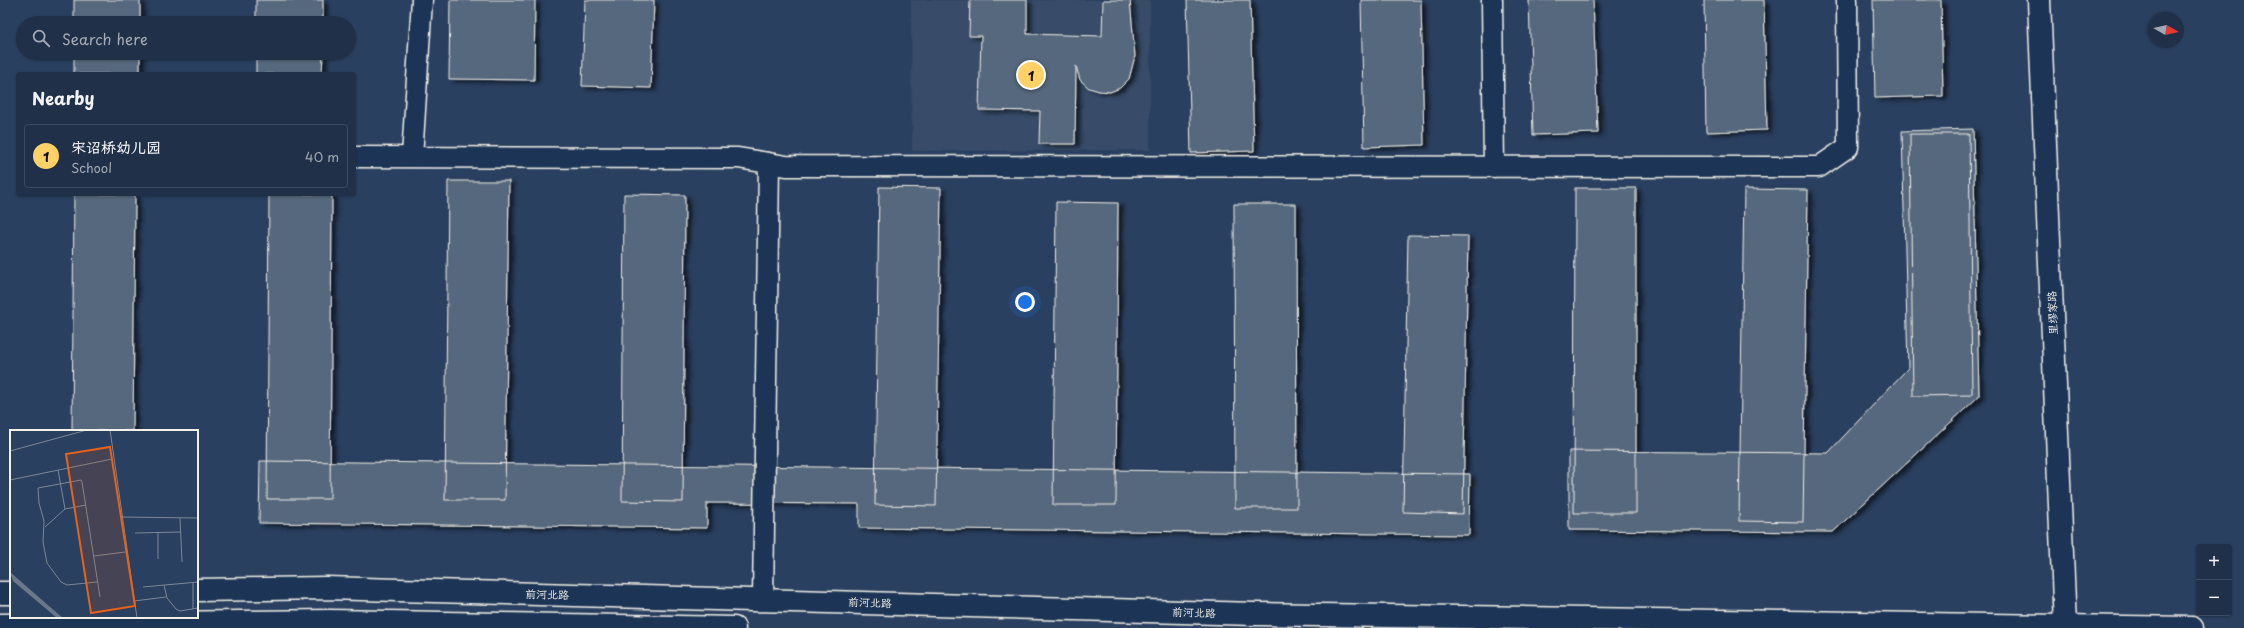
<!DOCTYPE html>
<html lang="en">
<head>
<meta charset="utf-8">
<style>
	body { margin:0; font-family:"Playpen Sans","LXGW WenKai TC",sans-serif; background:#2d3c52; color:#f1f3f6 }
	.controls { position:absolute; right:12px; bottom:12px; display:grid; overflow:hidden; border-radius:4px; box-shadow:0 1px 3px #0004 }
	.controls button { width:36px; height:36px; display:grid; place-items:center; padding:0; border:0; border-bottom:1px solid #3d4b60; background:#203048; color:#f1f3f6; font:20px sans-serif }
	.compass { position:absolute; left:2148px; top:12px; width:36px; height:36px; border-radius:50%; background:#203048; box-shadow:0 1px 3px #0004; rotate:99deg }
	.you { position:absolute; left:1025px; top:302px; width:14px; height:14px; margin:-10px; border:3px solid #fff; border-radius:50%; background:#1a73e8; box-shadow:0 0 0 6px #1a73e833 }
	.badge { display:grid; place-items:center; width:26px; height:26px; border-radius:50%; background:#ffd166; color:#111; font-size:13px; font-weight:700 }
	.pin { position:absolute; translate:-50% -50%; border:2px solid #fff; box-shadow:0 1px 4px #0006 }
	.list { margin:0; padding:0; list-style:none }
	h2 { display:flex; justify-content:space-between; align-items:center; height:52px; margin:0; padding:0 16px; font-size:17px }
	h2 small { font-size:13px; font-weight:400; color:#a2a9b4 }
	.list li { display:grid; grid-template-columns:26px 1fr auto; gap:12px; align-items:center; box-sizing:border-box; height:64px; margin:0 8px 8px; padding:0 8px; border:1px solid #3d4b60; border-radius:4px }
	.list b { display:block; font-size:15px; white-space:nowrap }
	.list p { margin:0; font-size:13px; white-space:nowrap; color:#a2a9b4 }
	.list em { font-size:13px; font-style:normal; color:#a2a9b4 }
	.icon { flex:none; width:22px; height:22px; fill:none; stroke:currentColor; stroke-width:2; stroke-linecap:round; stroke-linejoin:round }
	.map { position:relative; flex:none; width:2244px; height:628px; overflow:hidden }
	.search { position:absolute; background:#203048; box-shadow:0 1px 3px #0004; left:16px; top:16px; width:340px; height:44px; display:flex; align-items:center; gap:10px; box-sizing:border-box; padding:0 14px; border-radius:22px; color:#a2a9b4; font-size:15px }
	.panel { position:absolute; background:#203048; box-shadow:0 1px 3px #0004; left:16px; top:72px; width:340px; height:124px; border-radius:4px }
	.map>svg:first-child { display:block }
	.built { fill:#374c69 }
	.building { fill:#56677d; stroke:#f4f1e8; filter:url(#shadow) }
	.lines { fill:none; stroke-linecap:round; stroke-linejoin:round }
	.lane-casing { stroke:#f4f1e8; stroke-width:23 }
	.street-casing { stroke:#f4f1e8; stroke-width:25 }
	.secondary-casing { stroke:#f4f1e8; stroke-width:25 }
	.lane { stroke:#1d3557; stroke-width:20 }
	.street { stroke:#1d3557; stroke-width:22 }
	.secondary { stroke:#1d3557; stroke-width:22 }
	.labels { text-anchor:middle; dominant-baseline:central; stroke-width:4; stroke-linejoin:round; paint-order:stroke }
	.street-label { font-size:11px; fill:#f4f1e8; stroke:#1d3557 }
	.inset-road { fill:none; stroke:#7b8796; stroke-width:1 }
	.view { fill:#e96117; fill-opacity:0.15; stroke:#e96117; stroke-width:2 }
	.inset-edge { fill:none; stroke:#f4f1e8; stroke-width:2 }
</style>
</head>
<body>
<div class="map">
<svg width="2244" height="628" viewBox="0 0 2244 628">
	<defs>
		<filter id="shadow"><feDropShadow dx="4.5" dy="2.5" stdDeviation="2" flood-color="#0009"/></filter>
	</defs>
	<rect width="100%" height="100%" fill="#2a4060"/>
	<filter id="ink" filterUnits="userSpaceOnUse"><feTurbulence type="fractalNoise" baseFrequency=".025" numOctaves="2"/><feDisplacementMap in="SourceGraphic" scale="8" xChannelSelector="R" yChannelSelector="G"/><feConvolveMatrix kernelMatrix="1 2 1 2 8 2 1 2 1" color-interpolation-filters="sRGB"/></filter>
	<g filter="url(#ink)">
		<path class="built" d="M911,0H1150V150L912,151Z"/>
		<path class="building" d="M74,0H140V23H74Z
			M256,0H323V23H256Z
			M450,0H535L534,80L449,79Z
			M585,0H654L651,88L582,86Z
			M970,0H1027V34L1102,36L1103,0H1130L1135,56L1129,79L1120,88L1110,92L1099,91L1089,88L1080,80L1076,66L1075,144H1039L1040,111L979,110L981,36H969Z
			M1187,0H1250L1254,151L1191,153Z
			M1361,0H1421L1424,145L1364,147Z
			M1529,0H1593L1598,133L1533,135Z
			M1704,0H1764L1767,130L1706,132Z
			M1873,0H1941L1943,96L1875,98Z
			M74,53H140V74H74Z
			M256,53H323L322,74H256Z
			M1973,129L1979,396L1833,532L1569,530V451L1828,453L1908,368L1902,131Z
			M1910,134H1969L1972,395L1913,396Z
			M448,181H509L505,500H445Z
			M879,187L941,188L936,506L875,505Z
			M1575,188H1636V513H1574Z
			M1744,189L1808,190L1803,522L1739,521Z
			M74,194H135L133,431H72Z
			M269,194H332L330,499H267Z
			M624,194L685,195L683,502L622,501Z
			M1056,202L1118,203L1116,505H1053Z
			M1234,204H1296L1297,508H1235Z
			M1408,235L1468,236L1463,514L1403,512Z
			M260,461L1470,474L1469,535L859,528V504L707,503V528L259,523Z"/>
		<g class="lines">
			<g class="lane-casing">
				<path id="lane" d="M1492,0L1494,167
					M354,157L738,158L786,166L1819,167L1848,147L1847,0
					M412,157L422,0
					M763,599L769,163"/>
			</g>
			<g class="street-casing">
				<path id="street" d="M2039,0L2065,626"/>
			</g>
			<g class="secondary-casing">
				<path id="secondary" d="M197,590L326,588L1255,614L2192,628
					M0,593H11
					M0,625L330,621L734,628"/>
			</g>
			<use href="#lane" class="lane"/>
			<use href="#street" class="street"/>
			<use href="#secondary" class="secondary"/>
		</g>
	</g>
	<g class="labels">
		<g class="street-label">
			<text transform="translate(2052 313) rotate(-92)">里缪家路</text>
			<text transform="translate(547 594) rotate(1)">前河北路</text>
			<text transform="translate(870 602) rotate(2)">前河北路</text>
			<text transform="translate(1194 612) rotate(2)">前河北路</text>
		</g>
	</g>
	<g transform="translate(10 430)">
		<rect width="188" height="188" fill="#2a4060"/>
		<path d="M0,142L47,183L53,188H47L3,151Z" fill="#6a788a"/>
		<path class="inset-road" d="M100,0L127,188M0,21L77,0M48,40L55,79M0,50L102,29M111,87L188,88M170,88L172,132M35,97L55,79L76,75M148,102V129M125,103L170,102M84,126L115,122M87,152L57,155L51,152L37,133L33,112L34,91L29,73L28,58L71,50L72,52L90,167M154,155L157,168L166,179L170,181L188,178M133,157L188,152M124,171L156,167M183,179V153"/>
		<path class="view" d="M100,17L125,176L81,183L56,24Z"/>
		<rect width="188" height="188" class="inset-edge"/>
	</g>
</svg>
<div class="controls">
<button>+</button>
<button>−</button>
</div>
<svg class="compass" viewBox="-18 -18 36 36"><path d="M0-13l5 13h-10z" fill="#e53935"/><path d="M0 13l5-13h-10z" fill="#a2a9b4"/></svg>
<div class="you"></div>
<div class="pin badge" style="left:1031px;top:75px">1</div>
<div class="search"><svg class="icon" aria-label="search" viewBox="0 0 24 24"><circle cx="10" cy="10" r="6"/><path d="M15 15l6 6"/></svg>Search here</div>
<section class="panel">
<h2>Nearby<small></small></h2>
<ul class="list">
<li><span class="badge">1</span><div><b>宋诏桥幼儿园</b><p>School</p></div><em>40 m</em></li>
</ul>
</section>
</div>
</body>
</html>
